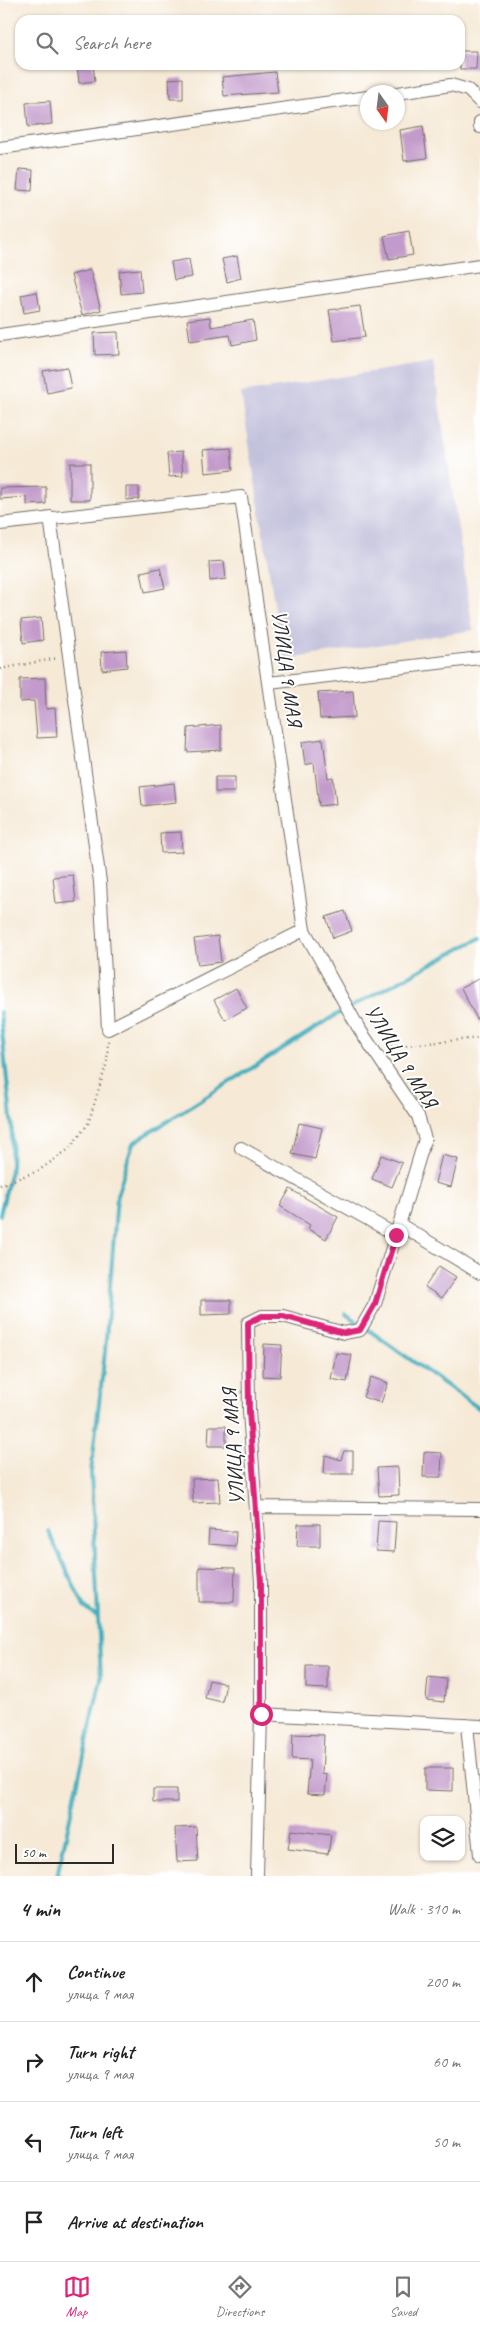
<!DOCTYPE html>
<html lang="en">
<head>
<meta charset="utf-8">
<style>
	body { margin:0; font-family:Caveat,sans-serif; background:#f2f2f2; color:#222 }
	.controls { position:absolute; right:15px; bottom:15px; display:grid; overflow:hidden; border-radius:10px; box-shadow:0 1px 4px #0004 }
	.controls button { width:45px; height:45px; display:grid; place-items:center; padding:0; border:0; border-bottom:1px solid #e0e0e0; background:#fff; color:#222; font:25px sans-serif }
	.compass { position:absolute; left:360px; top:85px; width:45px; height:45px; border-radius:50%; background:#fff; box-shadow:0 1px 4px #0004; rotate:166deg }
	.scale { position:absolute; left:15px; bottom:12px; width:99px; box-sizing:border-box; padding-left:5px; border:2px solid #2b2b2b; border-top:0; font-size:14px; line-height:18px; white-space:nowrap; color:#2b2b2b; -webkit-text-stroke:4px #fff; paint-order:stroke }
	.stop { position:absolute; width:15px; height:15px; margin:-11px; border:4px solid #db2777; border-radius:50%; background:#fff }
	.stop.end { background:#db2777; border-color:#fff; box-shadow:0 1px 5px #0008 }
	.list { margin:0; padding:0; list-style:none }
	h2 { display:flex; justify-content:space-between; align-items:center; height:65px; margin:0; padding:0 20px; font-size:21px }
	h2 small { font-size:16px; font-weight:400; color:#767676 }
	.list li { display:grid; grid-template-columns:32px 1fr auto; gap:15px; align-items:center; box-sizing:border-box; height:80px; padding:0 20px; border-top:1px solid #e0e0e0 }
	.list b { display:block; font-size:19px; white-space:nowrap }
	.list p { margin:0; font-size:16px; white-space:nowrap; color:#767676 }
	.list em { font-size:16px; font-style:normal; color:#767676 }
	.icon { flex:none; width:28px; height:28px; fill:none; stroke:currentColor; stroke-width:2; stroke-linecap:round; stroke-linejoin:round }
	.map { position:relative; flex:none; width:480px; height:1876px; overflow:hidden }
	.search { position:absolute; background:#fff; box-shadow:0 1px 4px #0004; left:15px; right:15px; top:15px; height:55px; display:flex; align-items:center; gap:12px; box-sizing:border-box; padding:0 18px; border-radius:15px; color:#767676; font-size:19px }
	.sheet { height:385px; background:#fff }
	nav { display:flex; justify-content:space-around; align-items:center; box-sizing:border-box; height:70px; border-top:1px solid #e0e0e0; background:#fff; font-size:14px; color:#767676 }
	nav a { display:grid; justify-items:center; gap:2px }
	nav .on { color:#db2777 }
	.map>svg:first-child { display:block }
	.industrial { fill:#c2c1dc }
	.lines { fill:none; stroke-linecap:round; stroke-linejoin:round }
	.stream { stroke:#3fadbd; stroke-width:4 }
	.building { fill:#c29acb }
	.street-casing { stroke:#726e67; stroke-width:14 }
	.path { stroke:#726e67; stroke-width:2.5; stroke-dasharray:1 4; stroke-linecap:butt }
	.street { stroke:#fff; stroke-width:12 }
	.route { stroke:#db2777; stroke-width:6 }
	.labels { text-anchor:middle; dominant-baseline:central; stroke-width:4; stroke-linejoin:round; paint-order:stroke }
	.street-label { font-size:21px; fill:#2b2b2b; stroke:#fff }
</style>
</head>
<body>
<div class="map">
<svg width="480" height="1876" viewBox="0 0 480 1876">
	<rect width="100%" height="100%" fill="#fff"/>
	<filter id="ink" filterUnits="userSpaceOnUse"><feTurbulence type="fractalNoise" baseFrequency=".02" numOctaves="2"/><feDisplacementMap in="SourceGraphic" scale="10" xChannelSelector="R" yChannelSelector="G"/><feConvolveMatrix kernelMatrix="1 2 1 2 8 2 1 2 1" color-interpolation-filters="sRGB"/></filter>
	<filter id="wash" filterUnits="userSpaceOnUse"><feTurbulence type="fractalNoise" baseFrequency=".0096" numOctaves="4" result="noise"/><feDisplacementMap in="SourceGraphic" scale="20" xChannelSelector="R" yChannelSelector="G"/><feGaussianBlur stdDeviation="1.12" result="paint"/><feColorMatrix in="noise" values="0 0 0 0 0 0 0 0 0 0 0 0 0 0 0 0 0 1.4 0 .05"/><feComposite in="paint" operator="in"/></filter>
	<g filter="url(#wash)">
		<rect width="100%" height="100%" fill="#f6ead7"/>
		<path class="industrial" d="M433,362L473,630L283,660L241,393Z"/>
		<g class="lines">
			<path class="stream" d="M0,1012L12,1128L11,1170L0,1215
				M346,1314L480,1409
				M48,1531L84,1607L98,1618
				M57,1876L101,1679L91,1472L105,1352L117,1196L133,1143L336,1015L480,938"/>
		</g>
		<g id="blocks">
			<path class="building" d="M460,51H477L476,69H460Z
				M77,65H93L95,81L79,83Z
				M275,72L278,92L224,96L222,77Z
				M183,78V99H170L169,79Z
				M50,101L52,124L28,127L26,103Z
				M423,126L427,158L404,161L400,130Z
				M19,169L33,170L32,191L17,190Z
				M409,231L413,255L389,259L384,236Z
				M237,256L241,278L227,282L222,259Z
				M189,259L192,277L174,280L171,262Z
				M140,269L142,292L121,294L119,271Z
				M90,270L101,310L82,315L71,275Z
				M37,292L40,310L24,313L21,295Z
				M360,306L365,337L334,341L329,310Z
				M210,317L211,327L253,320L256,340L232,345L230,335L190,341L187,320Z
				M118,332L119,354L95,355L94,333Z
				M67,367L71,388L47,393L43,371Z
				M231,448L233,470L205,473L203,450Z
				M181,452L183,476L169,477L167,453Z
				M70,463H90V500H70Z
				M46,487V504L27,505V497L0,499V488Z
				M126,487H139V499L126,500Z
				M224,561L226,579L210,581L209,562Z
				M160,568L165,588L145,592L141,572Z
				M41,618L43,640L23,643L21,620Z
				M126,650L127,667L102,670L101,652Z
				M45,678L46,709L55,708L57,737L37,738L34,701L20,702V679Z
				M353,691L355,717L320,719L318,693Z
				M221,725V750L187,752L188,728Z
				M323,739L328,778L333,777L336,804L319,806L314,763L305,765L302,742Z
				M215,777H235V792H215Z
				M174,783L176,802L142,806L140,787Z
				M181,832L182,852L161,853L160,833Z
				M73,875L76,902L56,904L53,877Z
				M345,911L352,931L333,938L326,917Z
				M218,936L221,962L198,965L194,939Z
				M480,978V1025L461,988Z
				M236,988L247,1008L225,1020L214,1000Z
				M299,1123L322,1128L315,1159L292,1154Z
				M381,1155L402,1163L392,1187L372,1179Z
				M442,1155L458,1159L451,1187L435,1183Z
				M290,1189L338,1217L326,1239L308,1229L310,1225L280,1206Z
				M439,1266L456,1277L442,1298L425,1287Z
				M201,1300H231V1314L201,1315Z
				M264,1344L282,1345L280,1377L263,1376Z
				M336,1353L352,1355L347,1382L331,1379Z
				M371,1377L388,1383L381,1403L363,1397Z
				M209,1426H226V1446H208Z
				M344,1451H353V1474H324L325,1455L341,1460Z
				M424,1452L442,1453L441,1477H423Z
				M398,1467L399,1495L379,1496L377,1468Z
				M218,1478L220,1502L193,1503L192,1479Z
				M378,1521L396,1522L394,1552L376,1551Z
				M298,1524H320V1546H297Z
				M209,1530L236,1532L235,1546L208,1544Z
				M199,1567L235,1568L234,1602H199Z
				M306,1666H328V1689L306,1688Z
				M428,1677L446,1679L444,1702L426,1700Z
				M209,1680L226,1684L222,1702L205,1698Z
				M293,1734L324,1735L322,1774L327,1775L325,1795L307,1794L310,1760L292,1759Z
				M425,1768H453V1791L425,1790Z
				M153,1789H177V1802H153Z
				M196,1827L198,1861L177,1862L175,1828Z
				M291,1830L331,1835L328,1854L288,1849Z"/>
		</g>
	</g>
	<g filter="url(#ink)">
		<use href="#blocks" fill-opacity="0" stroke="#726e67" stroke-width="1"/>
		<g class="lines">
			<g class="street-casing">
				<path id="street" d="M398,93L451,85L468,90L480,102
					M480,122V127
					M0,148L368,97
					M0,335L480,265
					M50,517L100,882L108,1029L304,930
					M0,524L241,497L304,930L358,1027L418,1116L425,1139L375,1304L360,1330L344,1333L283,1316H262L248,1323L249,1411L261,1582V1714L257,1876
					M269,683L480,658
					M241,1148L396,1235
					M399,1224L480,1273
					M257,1507L480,1509
					M261,1714L480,1726
					M467,1725L480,1855"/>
			</g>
			<path class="path" d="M0,669L58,658
				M386,1047L480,1038
				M0,1185L38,1171L69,1149L88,1124L107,1062L108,1040"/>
			<use href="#street" class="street"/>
		</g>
	</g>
	<g class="lines" filter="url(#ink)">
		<path class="route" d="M261,1714V1582L249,1411L248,1323L262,1316H283L344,1333L360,1330L375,1304L396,1235"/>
	</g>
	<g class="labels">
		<g class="street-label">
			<text transform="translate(287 668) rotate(82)">УЛИЦА 9 МАЯ</text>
			<text transform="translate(401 1056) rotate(58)">УЛИЦА 9 МАЯ</text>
			<text transform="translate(233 1447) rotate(-94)">УЛИЦА 9 МАЯ</text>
		</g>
	</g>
</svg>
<div class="controls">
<button><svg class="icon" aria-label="layers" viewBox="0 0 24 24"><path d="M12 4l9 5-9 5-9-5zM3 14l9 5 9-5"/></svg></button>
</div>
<svg class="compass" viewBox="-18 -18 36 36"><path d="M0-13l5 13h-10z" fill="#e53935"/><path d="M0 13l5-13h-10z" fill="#767676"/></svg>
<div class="scale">50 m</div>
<div class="stop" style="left:261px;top:1714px"></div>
<div class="stop end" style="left:396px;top:1235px"></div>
<div class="search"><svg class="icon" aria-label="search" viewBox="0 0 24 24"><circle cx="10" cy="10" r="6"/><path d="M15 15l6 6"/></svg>Search here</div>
</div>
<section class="sheet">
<h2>4 min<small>Walk · 310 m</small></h2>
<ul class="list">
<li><svg class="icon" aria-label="ahead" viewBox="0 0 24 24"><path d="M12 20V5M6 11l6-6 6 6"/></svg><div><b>Continue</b><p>улица 9 мая</p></div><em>200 m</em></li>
<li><svg class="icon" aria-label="right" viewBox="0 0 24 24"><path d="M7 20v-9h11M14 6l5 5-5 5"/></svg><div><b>Turn right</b><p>улица 9 мая</p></div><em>60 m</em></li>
<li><svg class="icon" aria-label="left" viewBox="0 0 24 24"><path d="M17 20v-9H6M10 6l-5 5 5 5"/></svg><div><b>Turn left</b><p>улица 9 мая</p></div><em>50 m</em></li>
<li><svg class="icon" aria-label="arrive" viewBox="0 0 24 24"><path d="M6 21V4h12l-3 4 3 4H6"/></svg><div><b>Arrive at destination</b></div></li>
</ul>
</section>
<nav>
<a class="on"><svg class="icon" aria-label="map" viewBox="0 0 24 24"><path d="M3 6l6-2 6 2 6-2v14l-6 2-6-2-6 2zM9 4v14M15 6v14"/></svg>Map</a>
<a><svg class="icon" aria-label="directions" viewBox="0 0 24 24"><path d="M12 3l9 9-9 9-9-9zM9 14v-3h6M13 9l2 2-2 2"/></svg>Directions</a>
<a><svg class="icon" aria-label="saved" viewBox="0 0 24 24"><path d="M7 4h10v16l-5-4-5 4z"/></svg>Saved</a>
</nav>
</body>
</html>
